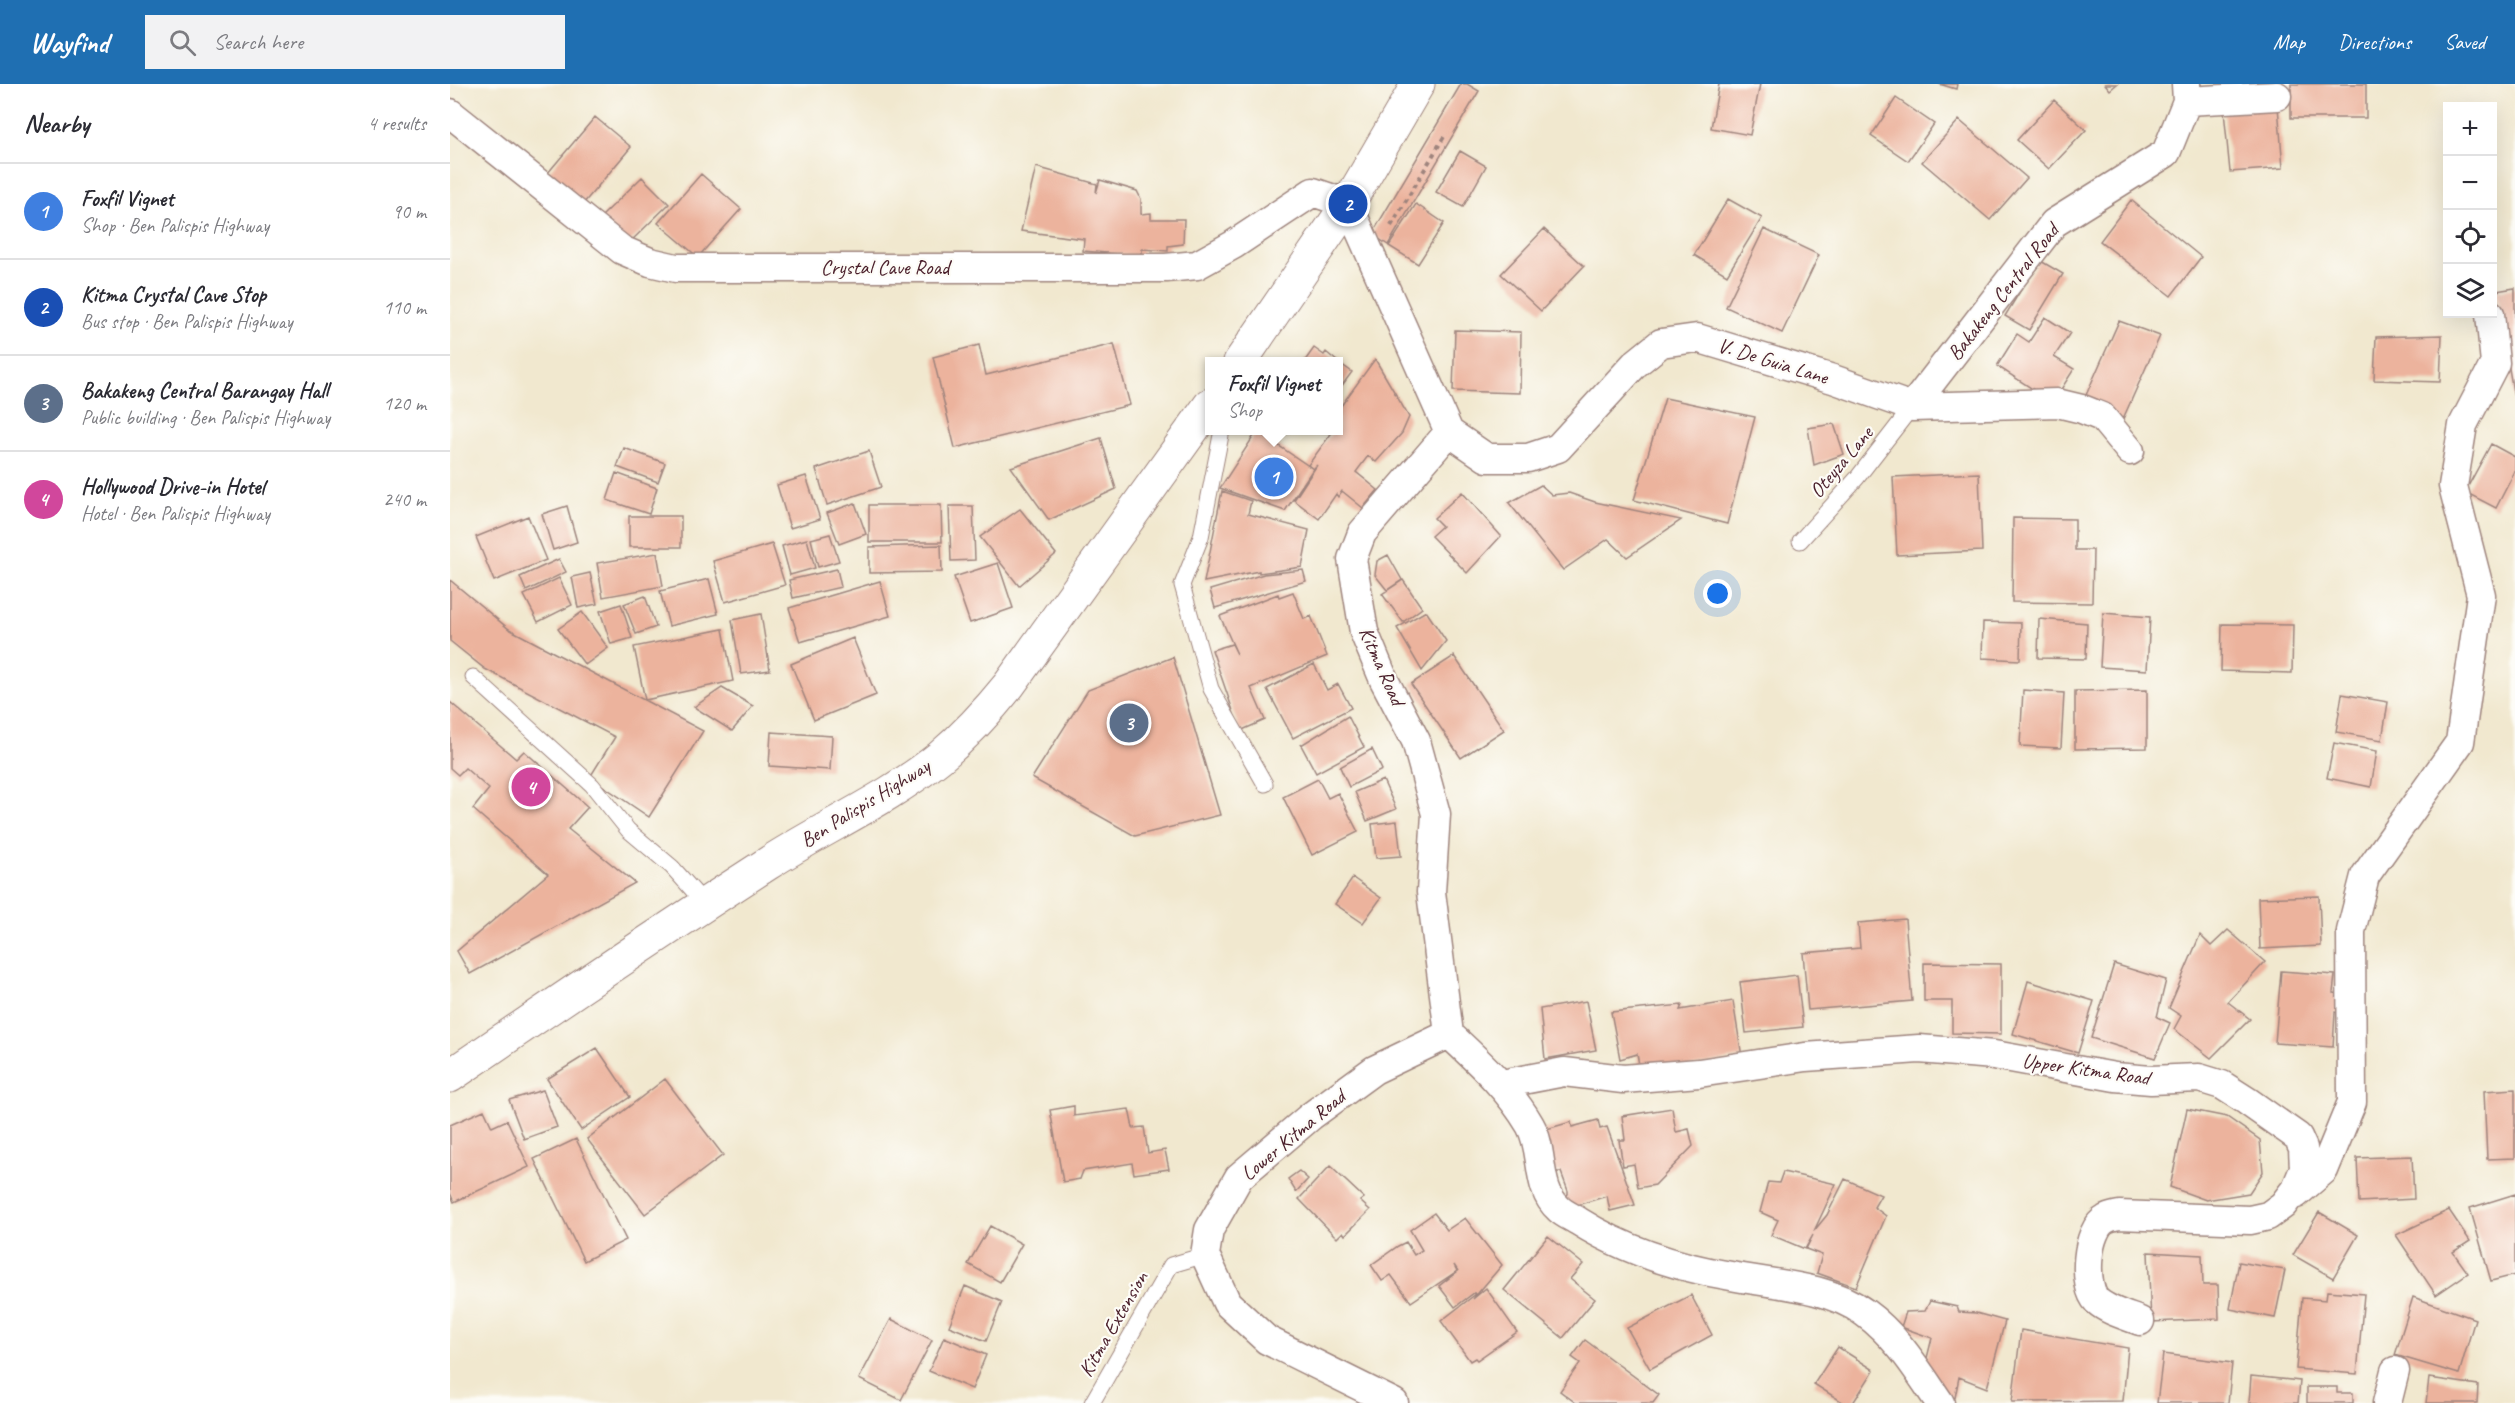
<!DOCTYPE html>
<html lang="en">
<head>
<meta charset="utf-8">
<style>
	body { margin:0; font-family:Caveat,sans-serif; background:#f2f2f3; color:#2b2b33 }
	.controls { position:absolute; right:18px; top:18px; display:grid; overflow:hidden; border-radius:0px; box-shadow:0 6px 24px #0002 }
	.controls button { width:54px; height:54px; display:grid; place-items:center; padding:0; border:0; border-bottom:2px solid #e1e1e2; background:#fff; color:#2b2b33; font:30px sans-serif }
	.you { position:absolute; left:1268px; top:510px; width:21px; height:21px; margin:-15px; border:4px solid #fff; border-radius:50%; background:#1a73e8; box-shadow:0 0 0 9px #1a73e833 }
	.badge { display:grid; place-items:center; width:39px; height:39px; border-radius:50%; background:#1f6fb2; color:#fff; font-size:20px; font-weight:700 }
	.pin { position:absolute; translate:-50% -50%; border:3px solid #fff; box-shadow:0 2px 6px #0006 }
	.popup { position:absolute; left:755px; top:273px; width:138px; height:78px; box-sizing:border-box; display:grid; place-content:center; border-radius:0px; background:#fff; filter:drop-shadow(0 2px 4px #0005); font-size:20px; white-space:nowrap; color:#7c7c81 }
	.popup b { font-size:22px; color:#2b2b33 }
	.popup::after { content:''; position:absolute; left:50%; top:100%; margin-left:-12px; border:12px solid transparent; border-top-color:#fff }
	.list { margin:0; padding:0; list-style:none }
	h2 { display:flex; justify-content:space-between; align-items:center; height:78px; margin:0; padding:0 24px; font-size:26px }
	h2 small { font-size:20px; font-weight:400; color:#7c7c81 }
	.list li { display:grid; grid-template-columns:39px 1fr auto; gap:18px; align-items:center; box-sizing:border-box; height:96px; padding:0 24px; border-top:2px solid #e1e1e2 }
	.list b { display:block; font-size:22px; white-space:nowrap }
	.list p { margin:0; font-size:20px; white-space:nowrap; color:#7c7c81 }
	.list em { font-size:20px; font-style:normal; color:#7c7c81 }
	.icon { flex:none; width:33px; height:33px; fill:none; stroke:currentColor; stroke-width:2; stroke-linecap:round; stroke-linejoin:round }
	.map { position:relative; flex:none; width:2065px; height:1319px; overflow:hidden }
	header { display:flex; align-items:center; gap:36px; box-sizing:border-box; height:84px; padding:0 30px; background:#1f6fb2; color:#fff }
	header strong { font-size:28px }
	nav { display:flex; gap:33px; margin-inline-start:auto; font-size:21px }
	.search { width:420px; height:54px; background:#f2f2f3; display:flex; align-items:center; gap:15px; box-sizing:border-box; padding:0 21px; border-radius:0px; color:#7c7c81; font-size:22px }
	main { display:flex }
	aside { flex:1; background:#fff }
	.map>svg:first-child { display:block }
	.building { fill:#ecb39d }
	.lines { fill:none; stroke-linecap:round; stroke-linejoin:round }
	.service-casing { stroke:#9e847d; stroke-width:17 }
	.minor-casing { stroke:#9e847d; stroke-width:31 }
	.primary-casing { stroke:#9e847d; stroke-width:35 }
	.path { stroke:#9e847d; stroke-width:4; stroke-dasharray:4.5 4.5; stroke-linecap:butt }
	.service { stroke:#fff; stroke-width:15 }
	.minor { stroke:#fff; stroke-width:28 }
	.primary { stroke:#fff; stroke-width:33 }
	.labels { text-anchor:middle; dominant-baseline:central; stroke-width:4.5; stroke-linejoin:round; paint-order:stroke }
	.street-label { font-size:21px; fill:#4a1f2b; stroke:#fdfcf7 }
</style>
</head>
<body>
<header>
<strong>Wayfind</strong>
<div class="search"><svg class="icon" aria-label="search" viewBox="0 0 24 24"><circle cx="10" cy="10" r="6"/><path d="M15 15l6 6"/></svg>Search here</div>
<nav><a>Map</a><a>Directions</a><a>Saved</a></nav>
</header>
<main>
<aside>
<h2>Nearby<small>4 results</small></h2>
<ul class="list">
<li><span class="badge" style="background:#3f7fe0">1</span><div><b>Foxfil Vignet</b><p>Shop · Ben Palispis Highway</p></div><em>90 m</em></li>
<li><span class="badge" style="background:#1a4fb4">2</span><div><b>Kitma Crystal Cave Stop</b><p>Bus stop · Ben Palispis Highway</p></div><em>110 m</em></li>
<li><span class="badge" style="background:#5c6f8a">3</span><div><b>Bakakeng Central Barangay Hall</b><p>Public building · Ben Palispis Highway</p></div><em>120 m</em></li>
<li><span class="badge" style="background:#d1479c">4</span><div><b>Hollywood Drive-in Hotel</b><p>Hotel · Ben Palispis Highway</p></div><em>240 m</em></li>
</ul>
</aside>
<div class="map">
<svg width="2065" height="1319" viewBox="0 0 2065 1319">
	<rect width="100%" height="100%" fill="#fdfcf7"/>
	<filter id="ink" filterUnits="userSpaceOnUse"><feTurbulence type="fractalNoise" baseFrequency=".0167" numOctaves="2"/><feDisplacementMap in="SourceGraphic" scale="12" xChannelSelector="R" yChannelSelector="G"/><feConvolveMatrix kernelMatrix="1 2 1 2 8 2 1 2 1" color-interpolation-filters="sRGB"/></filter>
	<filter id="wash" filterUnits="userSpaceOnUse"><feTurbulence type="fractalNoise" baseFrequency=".008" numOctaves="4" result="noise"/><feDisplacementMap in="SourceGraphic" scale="24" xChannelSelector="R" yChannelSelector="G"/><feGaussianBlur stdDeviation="1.35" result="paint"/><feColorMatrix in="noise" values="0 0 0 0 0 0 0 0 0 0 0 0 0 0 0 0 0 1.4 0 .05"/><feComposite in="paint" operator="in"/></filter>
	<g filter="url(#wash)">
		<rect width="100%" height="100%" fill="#f1e8cf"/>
		<g id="blocks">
			<path class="building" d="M1011,0H1017L1029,7L938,161L922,150Z
				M1269,0H1310L1300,51L1261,44Z
				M1489,0H1507L1506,5Z
				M1655,0H1667L1660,6Z
				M1841,0H1916V34H1841Z
				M1446,14L1484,40L1458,77L1421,52Z
				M1604,16L1636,46L1599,85L1567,56Z
				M1828,22L1833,84L1780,88L1774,27Z
				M145,33L181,63L133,120L97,90Z
				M1509,36L1577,94L1540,136L1472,78Z
				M1010,67L1036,82L1013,123L986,108Z
				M586,83L647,100L646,109L650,96L687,107L691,115V130L701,129V135H734L733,160L718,162V167L692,165V172L633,167L634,155L571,147Z
				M251,90L291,125L248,173L208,139Z
				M192,93L219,120L178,160L151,133Z
				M1278,115L1312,134L1277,191L1244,171Z
				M1681,116L1751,173L1721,212L1650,157Z
				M966,120L994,139L968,180L939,162Z
				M1094,145L1134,182L1091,227L1051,190Z
				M1314,145L1369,171L1332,249L1276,223Z
				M1589,176L1613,190L1579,246L1555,232Z
				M2065,204V314H2064L2046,207Z
				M1595,233L1620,249L1604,273L1624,285L1603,318L1547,282L1567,250L1579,258Z
				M1669,237L1710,252L1672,337L1632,320Z
				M1005,246L1071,248L1070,309L1003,307Z
				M1992,251L1990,298L1924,296L1926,253Z
				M664,260L680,321L505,364L483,273L529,261L536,291Z
				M864,264L874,271L876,268L888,278H854Z
				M925,275L959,333L952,349L926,378L918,372L906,388L928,406L913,424L892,407L888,413L886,410L869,435L844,416L867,381L863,385L858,381L883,347L888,346V326Z
				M888,278L902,288L888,307Z
				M1215,314L1305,333L1277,440L1184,416Z
				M1384,340L1394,370L1364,381L1358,344Z
				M807,347L863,385L835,427L770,404Z
				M651,354L666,405L599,436L561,383Z
				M2041,360L2065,373V387L2046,424L2015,408Z
				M174,364L215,379L208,398L167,383Z
				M419,367L431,403L377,421L366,385Z
				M166,389L207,404L199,430L157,416Z
				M1529,389L1532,467L1447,471L1443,393Z
				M356,392L370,435L340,444L327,401Z
				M1091,401L1102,411L1119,409L1145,418L1231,436L1177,473L1158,455L1113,486L1059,419Z
				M772,407L801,417L798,430L859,446L852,483L809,489V487L754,498Z
				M1012,408L1051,452L1017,489L981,452L992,442L984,434Z
				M405,419L416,450L389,460L377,429Z
				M419,421H491L492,458H419Z
				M117,422L127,458L103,466L92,430Z
				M499,422H523L525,476L501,477Z
				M570,425L606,470L569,502L530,453Z
				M78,432L96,476L44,497L26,453Z
				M179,432H231V463H179Z
				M1563,434L1625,435V466H1643L1642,519L1562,518Z
				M380,450L389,477L368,483L361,455Z
				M357,455L365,484L340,491L332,462Z
				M322,460L335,501L275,518L263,477Z
				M491,461L492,488L419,489V463Z
				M207,469L213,502L153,513L147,479Z
				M938,471L952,496L937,506L925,491L927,477Z
				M109,475L116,488L76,507L70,493Z
				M548,479L563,524L520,539L504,493Z
				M387,485L391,503L343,514L339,496Z
				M853,486L856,497L765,524L760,506L814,490Z
				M140,489L147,520L128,524L122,493Z
				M109,494L122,521L88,538L74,511Z
				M259,495L268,530L219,542L210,507Z
				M0,496L59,545L253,647L199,733L140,693L165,653L35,585L0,557Z
				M953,496L972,524L953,538L932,510Z
				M430,497L440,532L350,558L339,524Z
				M843,508L854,535L861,532L877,572L801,604L815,636L790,647L762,566L782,560L787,570L770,532L828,510L829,513Z
				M195,512L206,543L186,550L174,520Z
				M171,520L182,554L161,560L150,527Z
				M976,527L996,557L972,587L947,544Z
				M132,528L158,564L135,581L108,545Z
				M1653,529L1700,533L1697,586L1650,583Z
				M311,530L320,586L291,590L282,536Z
				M1589,535L1637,539L1636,575L1588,574Z
				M1533,538L1571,539L1570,576L1532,574Z
				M1772,540L1843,541L1842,589L1771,587Z
				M273,545L283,597L195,616L184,563Z
				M403,554L426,611L364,636L341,580Z
				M1004,572L1054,646L1011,674L961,600Z
				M723,573L770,731L685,752L582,694L638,606Z
				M864,580L877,606L888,600L901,624L843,654L817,605Z
				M272,604L303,622L282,647L244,623Z
				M1573,606L1614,609L1611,664L1570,662Z
				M1697,606V664L1625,665V607Z
				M1892,610L1938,618L1932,656L1886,648Z
				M0,618L66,675L74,667L138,723L118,745L185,799L20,890L7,867L98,790L23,725L39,705L15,684L8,691L0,684Z
				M898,632L914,663L866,689L851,661Z
				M321,648L382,652L380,686L319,682Z
				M1884,659L1927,667L1921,703L1877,694Z
				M922,665L932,686L899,703L890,683Z
				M868,695L878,714L888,709L908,748L862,771L833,713Z
				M933,696L946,725L917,737L905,708Z
				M947,737L951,772L926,774L922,740Z
				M903,794L931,814L913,839L885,820Z
				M1869,812L1871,862L1810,865L1808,814Z
				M1455,835L1462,917L1358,926L1353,869L1410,864L1408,839Z
				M1778,846L1815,878L1778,918L1800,935L1761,974L1724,945L1731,932L1719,924L1750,851L1761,862Z
				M1474,879L1551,880V950L1502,949V917H1474Z
				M1664,880L1716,896L1707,933L1720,939L1705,974L1641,954Z
				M1831,887L1885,891L1883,909L1895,910L1893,929L1885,928L1883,963L1825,959Z
				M1347,891L1353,943L1296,949L1290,898Z
				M1578,897L1644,917L1628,969L1563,950Z
				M1136,917L1146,966L1095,975L1090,925Z
				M1283,917L1292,973L1191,991L1187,970L1170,975L1161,928L1232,921L1230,926Z
				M147,964L180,1013L131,1046L97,995Z
				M215,995L273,1071L195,1130L137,1055Z
				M2065,1005V1074L2037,1075L2034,1007Z
				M93,1006L107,1043L74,1055L59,1016Z
				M624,1022V1032L679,1025L683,1044L694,1043L698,1069L715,1066L719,1085L684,1090L682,1079L633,1087L630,1095L613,1098L600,1026Z
				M1222,1024L1226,1048L1239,1045L1243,1062L1205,1101L1188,1104L1184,1080L1173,1082L1169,1056H1175L1172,1032Z
				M1737,1025L1777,1033L1810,1056L1813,1088L1799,1109L1756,1116L1720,1103Z
				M34,1026L42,1043L57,1036L79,1083L4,1118L0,1109V1041Z
				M1148,1036L1150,1045L1157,1043L1185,1121L1160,1127L1157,1112L1124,1122L1114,1114L1118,1110V1107L1111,1088H1104L1093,1046L1121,1038L1122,1043Z
				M126,1055L176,1156L134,1177L84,1075Z
				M1962,1072L1964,1115L1909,1118L1907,1074Z
				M880,1082L914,1114L910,1117L920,1126L895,1151L893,1148L887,1154L849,1115Z
				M849,1087L858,1095L846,1108L838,1095Z
				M1333,1088L1386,1100L1364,1147L1377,1131L1395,1095L1431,1111L1424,1123L1436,1132L1406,1203L1367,1189L1372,1171L1356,1165L1363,1151L1355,1165L1321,1151L1328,1136L1310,1128L1318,1098L1329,1099Z
				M2065,1110V1191L2041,1197L2020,1124Z
				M1999,1126L2020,1157L2003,1168L2018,1189L1986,1211L1946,1151Z
				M1869,1128L1908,1151L1883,1194L1843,1171Z
				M984,1129L997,1146L1015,1134L1052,1181L1023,1215L1036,1204L1067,1248L1027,1276L1025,1274L1020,1277L991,1237L1026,1210L1024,1209L1005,1223L989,1202L1008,1187L1004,1181L1007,1187L961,1218L941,1191L932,1197L921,1181L948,1162L956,1158L964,1171L972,1166L960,1146Z
				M540,1142L572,1160L550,1198L518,1180Z
				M1098,1152L1133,1180L1120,1195L1145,1215L1113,1254L1054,1206Z
				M1698,1168L1752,1171L1753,1201H1768L1769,1235L1701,1238Z
				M1789,1178L1835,1186L1825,1234L1780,1225Z
				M515,1202L552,1218L536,1257L499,1242Z
				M1877,1207L1914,1210L1907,1290L1846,1285L1852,1214L1876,1216Z
				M1241,1211L1262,1251L1200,1285L1177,1244Z
				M1963,1213L2025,1235L2009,1290L1945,1271Z
				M1480,1217L1507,1223L1509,1228L1526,1229L1555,1237L1537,1304L1509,1293L1505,1314L1482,1306L1476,1278L1482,1254L1451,1243L1456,1228L1475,1227Z
				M441,1235L482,1256L451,1316L409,1295Z
				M1571,1246L1678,1264L1673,1317L1562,1318Z
				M494,1253L536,1271L522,1305L479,1287Z
				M1135,1256L1209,1311L1203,1319H1126L1110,1307L1130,1279L1122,1273Z
				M1388,1263L1424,1286L1403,1319H1394L1364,1300Z
				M1713,1270L1782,1279L1778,1319H1707Z
				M1801,1292L1850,1297L1848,1319H1799Z
				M1979,1294L2028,1301L2027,1319H1976Z
				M1857,1303H1887V1309H1903V1319H1857Z"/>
		</g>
	</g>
	<g filter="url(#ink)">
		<use href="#blocks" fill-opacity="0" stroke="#9e847d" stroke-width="1.5"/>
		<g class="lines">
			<g class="service-casing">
				<path id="service" d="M772,346L751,453L732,501L761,605L815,700
					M1350,457L1407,394L1462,323
					M23,593L142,701L178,746L222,783L255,820
					M642,1319L721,1181L755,1171"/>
			</g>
			<g class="minor-casing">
				<path id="minor" d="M1737,17L1827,12
					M0,29L172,166L200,178L226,184H716L747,181L783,161L863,108L898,120L999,348L912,449L902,475L914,548L934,596L966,657L986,730L981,808L999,950
					M1462,323L1604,139L1716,69L1737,17L1736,0
					M999,348L1037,374H1078L1108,364L1185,280L1211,259L1247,254L1383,295L1462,323L1607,319L1632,325L1652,333L1680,367
					M999,950C1029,978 1059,1005 1080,1041C1095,1067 1085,1104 1109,1125C1114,1130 1122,1133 1128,1137C1174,1166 1227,1183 1281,1192C1323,1200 1379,1202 1415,1229C1447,1252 1468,1287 1490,1319
					M1052,1000L1114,988L1173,995L1249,989L1355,973L1469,965L1544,971L1665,993L1701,996L1749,994L1772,1001L1797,1017L1848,1053L1853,1064L1854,1085L1846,1104L1833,1121L1818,1132L1800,1136L1669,1131C1665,1132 1659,1133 1656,1135C1636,1145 1632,1202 1647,1217C1658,1227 1677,1232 1690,1237
					M1846,1110L1874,1086L1902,1018L1901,847L1915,792L2010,658L2031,511L2003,402L2013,341L2045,279L2040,230
					M944,1319L817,1256L777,1219L755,1171L759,1146L789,1093L861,1032L924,986L999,950
					M1937,1319L1945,1287"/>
			</g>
			<g class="primary-casing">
				<path id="primary" d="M790,278L898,120L968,0
					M0,992C105,920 210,849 317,780C374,743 437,716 490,673C516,651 538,627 559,601L760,321"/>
			</g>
			<path class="path" d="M941,142L995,51"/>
			<use href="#service" class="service"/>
			<use href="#minor" class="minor"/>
			<use href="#primary" class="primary"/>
		</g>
	</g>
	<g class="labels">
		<g class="street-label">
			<text x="435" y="183">Crystal Cave Road</text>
			<text transform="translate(1553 208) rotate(-52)">Bakakeng Central Road</text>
			<text transform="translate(1323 277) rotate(17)">V. De Guia Lane</text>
			<text transform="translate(1391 378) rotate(-50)">Oteyza Lane</text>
			<text transform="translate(932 582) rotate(66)">Kitma Road</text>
			<text transform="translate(415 719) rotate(-32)">Ben Palispis Highway</text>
			<text transform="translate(1636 985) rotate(8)">Upper Kitma Road</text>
			<text transform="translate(843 1051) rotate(-40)">Lower Kitma Road</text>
			<text transform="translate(663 1240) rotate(-60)">Kitma Extension</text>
		</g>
	</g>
</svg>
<div class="controls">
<button>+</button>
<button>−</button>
<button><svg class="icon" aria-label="locate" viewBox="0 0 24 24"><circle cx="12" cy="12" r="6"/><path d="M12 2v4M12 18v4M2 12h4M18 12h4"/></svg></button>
<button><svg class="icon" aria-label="layers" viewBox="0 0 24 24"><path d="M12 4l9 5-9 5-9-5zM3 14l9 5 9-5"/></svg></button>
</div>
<div class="you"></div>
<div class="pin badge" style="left:824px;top:393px;background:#3f7fe0">1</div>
<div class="popup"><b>Foxfil Vignet</b>Shop</div>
<div class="pin badge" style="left:898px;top:120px;background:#1a4fb4">2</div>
<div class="pin badge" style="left:679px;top:639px;background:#5c6f8a">3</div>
<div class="pin badge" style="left:81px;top:703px;background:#d1479c">4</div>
</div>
</main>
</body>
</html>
